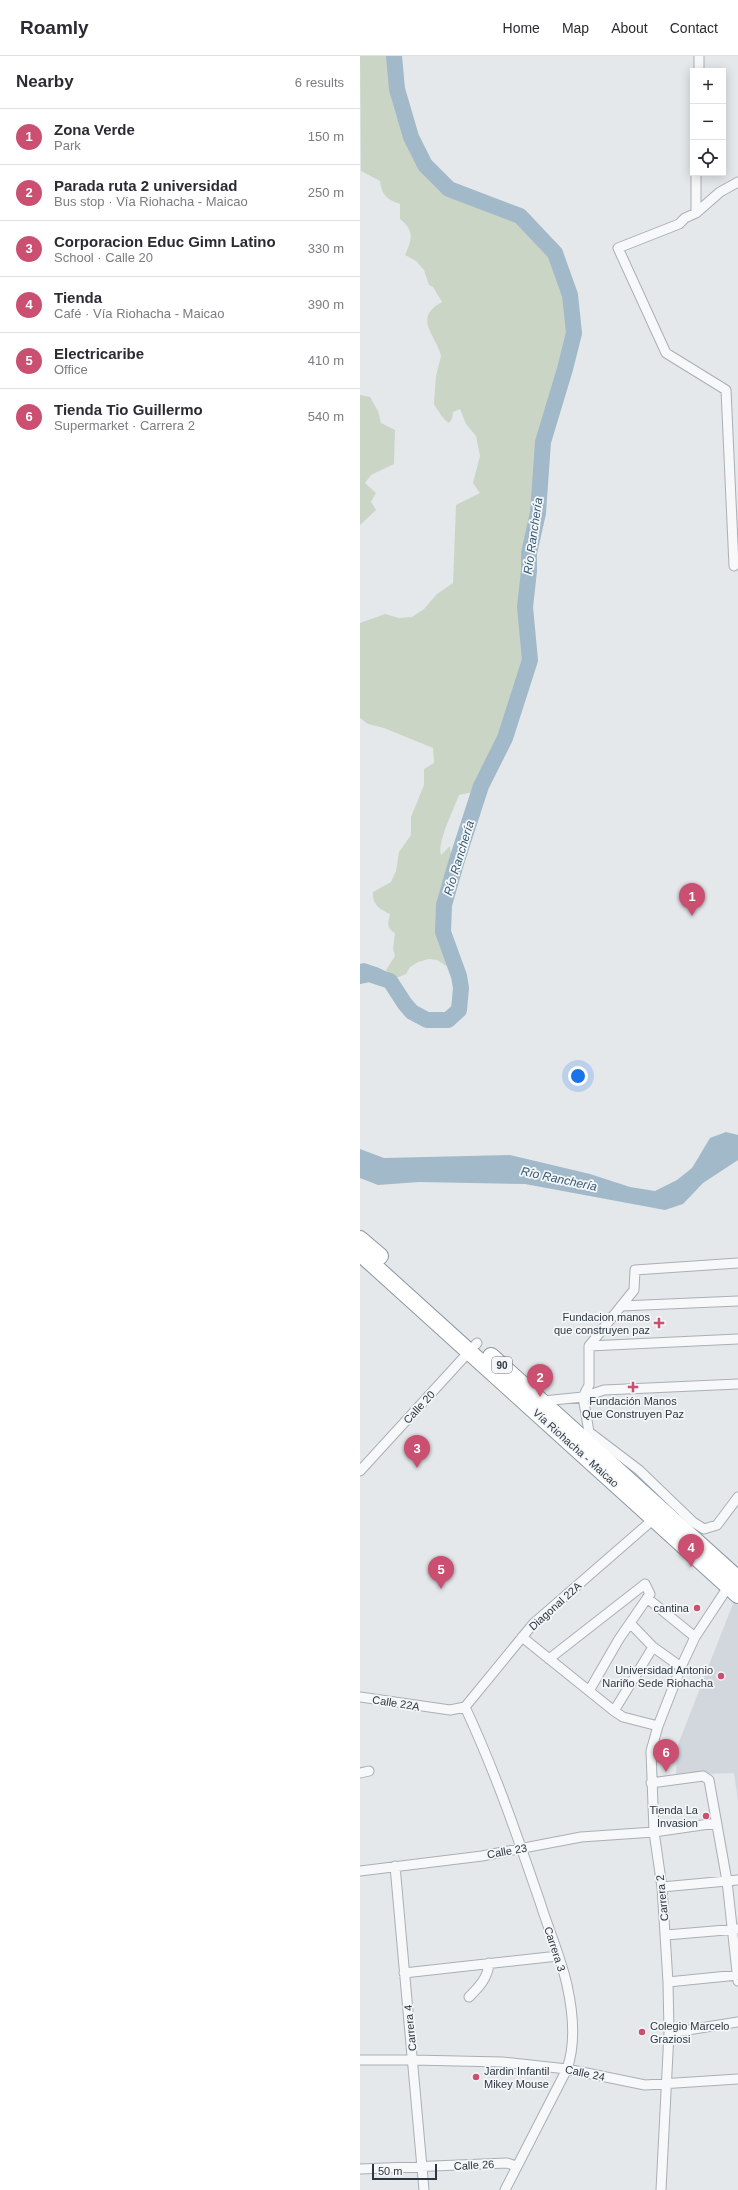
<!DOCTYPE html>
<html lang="en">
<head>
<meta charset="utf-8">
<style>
  :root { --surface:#fff; --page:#f2f2f3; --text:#2b2b33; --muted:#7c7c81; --line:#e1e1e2; --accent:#ca4f70 }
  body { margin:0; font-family:Helvetica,sans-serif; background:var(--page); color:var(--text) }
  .controls { position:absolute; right:12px; top:12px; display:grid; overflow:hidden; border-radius:0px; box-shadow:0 2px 10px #0003 }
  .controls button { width:36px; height:36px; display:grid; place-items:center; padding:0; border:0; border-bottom:1px solid var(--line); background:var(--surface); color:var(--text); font:20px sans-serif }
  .scale { position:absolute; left:12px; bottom:10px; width:65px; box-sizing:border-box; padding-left:4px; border:2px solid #2c3743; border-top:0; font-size:11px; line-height:14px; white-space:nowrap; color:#2c3743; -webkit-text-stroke:3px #f4f6f8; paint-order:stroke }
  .you { position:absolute; left:218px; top:1020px; width:14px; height:14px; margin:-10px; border:3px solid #fff; border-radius:50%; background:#1a73e8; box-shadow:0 0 0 6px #1a73e833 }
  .badge { display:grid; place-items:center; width:26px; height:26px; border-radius:50%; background:var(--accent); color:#fff; font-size:13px; font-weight:700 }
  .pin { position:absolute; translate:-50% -33px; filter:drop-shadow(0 1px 2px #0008) }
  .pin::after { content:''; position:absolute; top:21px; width:14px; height:12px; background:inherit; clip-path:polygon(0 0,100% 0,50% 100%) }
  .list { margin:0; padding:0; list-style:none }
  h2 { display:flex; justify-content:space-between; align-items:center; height:52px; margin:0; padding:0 16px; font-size:17px }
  h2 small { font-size:13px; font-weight:400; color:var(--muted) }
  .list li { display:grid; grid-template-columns:26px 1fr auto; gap:12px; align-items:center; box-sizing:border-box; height:56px; padding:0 16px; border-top:1px solid var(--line) }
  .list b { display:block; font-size:15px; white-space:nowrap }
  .list p { margin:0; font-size:13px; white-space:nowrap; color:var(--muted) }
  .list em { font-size:13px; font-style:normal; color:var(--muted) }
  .icon { flex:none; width:22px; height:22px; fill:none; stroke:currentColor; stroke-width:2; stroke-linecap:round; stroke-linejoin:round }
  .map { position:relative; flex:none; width:378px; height:2134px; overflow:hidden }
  header { display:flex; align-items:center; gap:24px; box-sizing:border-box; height:56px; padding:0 20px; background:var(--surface); border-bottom:1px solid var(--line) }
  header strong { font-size:19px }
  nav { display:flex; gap:22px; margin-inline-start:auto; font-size:14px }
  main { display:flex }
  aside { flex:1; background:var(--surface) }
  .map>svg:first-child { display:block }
  .built { fill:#d2d7dd }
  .green { fill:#cbd5c5 }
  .water { fill:#a1b9c9 }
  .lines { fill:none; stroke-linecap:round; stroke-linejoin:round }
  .river { stroke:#a1b9c9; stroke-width:16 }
  .minor-casing { stroke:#a9afb5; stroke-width:11 }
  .trunk-casing { stroke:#8c97a1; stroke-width:18 }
  .minor { stroke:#f7f8f9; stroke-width:9 }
  .trunk { stroke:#fff; stroke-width:16 }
  .poi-dot { fill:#ca4f70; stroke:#f4f6f8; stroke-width:1.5 }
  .labels { text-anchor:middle; stroke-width:3.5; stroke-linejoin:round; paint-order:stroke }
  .shield { fill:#f4f6f8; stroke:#687079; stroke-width:1 }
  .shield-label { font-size:10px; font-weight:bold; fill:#2c3743 }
  .poi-label { font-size:11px; fill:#2c3743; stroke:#f4f6f8; text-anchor:end }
  .street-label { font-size:11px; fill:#2c3743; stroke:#f4f6f8 }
  .water-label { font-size:12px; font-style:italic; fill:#375b76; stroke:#f4f6f8 }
</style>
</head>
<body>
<header>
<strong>Roamly</strong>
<nav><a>Home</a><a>Map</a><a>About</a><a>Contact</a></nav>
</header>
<main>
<aside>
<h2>Nearby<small>6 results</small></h2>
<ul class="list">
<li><span class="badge">1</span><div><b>Zona Verde</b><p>Park</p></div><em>150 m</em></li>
<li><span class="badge">2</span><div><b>Parada ruta 2 universidad</b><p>Bus stop · Vía Riohacha - Maicao</p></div><em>250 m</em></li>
<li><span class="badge">3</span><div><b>Corporacion Educ Gimn Latino</b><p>School · Calle 20</p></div><em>330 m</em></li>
<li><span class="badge">4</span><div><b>Tienda</b><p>Café · Vía Riohacha - Maicao</p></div><em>390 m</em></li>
<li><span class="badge">5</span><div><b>Electricaribe</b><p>Office</p></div><em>410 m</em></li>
<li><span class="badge">6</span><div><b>Tienda Tio Guillermo</b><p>Supermarket · Carrera 2</p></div><em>540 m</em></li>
</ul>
</aside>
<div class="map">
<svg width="378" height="2134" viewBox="0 0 378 2134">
  <rect width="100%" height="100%" fill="#e4e8eb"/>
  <path class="built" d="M374,1545l4,4v196l-4,-28 -58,2 1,-28z"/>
  <path class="green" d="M0,0h34l3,33 14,48 14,28 24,24 71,27 35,37 15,42 4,38 -9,36 -22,73 -5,71 -9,40v16l-3,35 4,56 -25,78 -24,48 -8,6 -14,3c-5,14 -22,47 -18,60l9,-9c1,9 3,18 -1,27 -1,5 -1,2 -3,5 -7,10 -10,36 -7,46h4l1,10 12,35 -3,1 -16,-10 -8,-1 -11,3 -8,5 -4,7 -12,5 -8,-9 9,-14 -2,-7 2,-16c-9,-5 -7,-9 -5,-19 -10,-5 -18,-9 -17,-22l18,-10 5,-11 3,-19 12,-17v-18l13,-32v-16l10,-6 -1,-15 -49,-20 -16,-4 -8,-6v-95l25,-9 14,4 13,-1 12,-8 13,-15 16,-11 3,-78 24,-12 -7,-10 7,-27 -4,-20 -10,-12 -6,-15 -7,3 -1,7 -3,4c-6,-3 -11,-13 -15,-19l2,-28 5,-20c-5,-21 -29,-38 1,-54l-9,-15 -4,-2 -5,-15 -8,-9 -11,-6c7,-16 10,-24 -5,-36v-15c-13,-5 -18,-8 -20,-23l-19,-10z
    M0,339l10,2 8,14 3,12 14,7 -1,34 -23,11 -6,8 11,10 -5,9 5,8 -16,15z"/>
  <path class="water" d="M4,907c27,8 33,13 41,41l-12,-9 -8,-10 -16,-3 -9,1v-19z
    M366,1076l12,3v25l-35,23 -20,21 -18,6 -140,-26 -106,-2 -41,3 -18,-7v-29l24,9 126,-3 80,19 40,13 25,4 22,-11 15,-12 18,-30z"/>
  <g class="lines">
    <path class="river" d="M0,920l9,-2 21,7 15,23 7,8 15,8h21l11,-10 2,-22 -2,-12 -16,-44 1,-27 13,-45 24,-74 24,-48 25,-78 -5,-53 4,-36v-18l9,-40 5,-71 22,-73 9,-36 -4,-38 -15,-42 -35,-37 -71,-27 -24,-24 -14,-28 -14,-48 -3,-33"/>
    <g class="minor-casing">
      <path id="minor" d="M339,0v15
        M336,117v40l-11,5 -6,6 -61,24 48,105 60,37 8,176
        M336,157l24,-21 18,-10
        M261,1250l117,-5
        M229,1290l149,-7
        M378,1328l-134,6 -21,7 6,35 50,38 54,52 11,7 13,-4 21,-28
        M181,1347l2,-2 40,-4 6,-12v-39l45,-56 1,-20 103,-7
        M0,1415l117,-128
        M287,1542l48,39
        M270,1567l23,24 28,20
        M162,1581l92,74 9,6 35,9
        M189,1603l96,-75 5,10 -31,45 -30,52
        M0,1641l90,13 15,-3 68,-83 123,-107
        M105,1651c30,64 53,131 76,198 8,26 20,53 26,80 6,27 9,58 0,84l-62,121
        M254,1655l39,-64
        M0,1717l9,-2
        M291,1727l52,-7 6,4 18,101 11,100
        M35,1810l29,324
        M0,1815l122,-15 99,-19 73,-5 62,-9
        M302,1831l76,-7
        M306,1879l72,-6
        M44,1917l154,-17
        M308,1926l70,-7
        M109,1941c10,-10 19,-19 20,-34
        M309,1977l69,-11
        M0,2004h53l89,2 65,7 78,16 93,-6
        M0,2113l147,-6 9,3
        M301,2134l8,-157 -1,-51 -6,-95 -8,-55 -3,-81 7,-25 23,-59 14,-30 35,-53"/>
    </g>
    <g class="trunk-casing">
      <path id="trunk" d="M0,1183l20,17
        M0,1197l378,342
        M131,1300l247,223"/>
    </g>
    <use href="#minor" class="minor"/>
    <use href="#trunk" class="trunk"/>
  </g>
  <g class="poi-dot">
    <path d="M297 1261h4v4h4v4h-4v4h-4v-4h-4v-4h4z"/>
    <path d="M271 1325h4v4h4v4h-4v4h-4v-4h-4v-4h4z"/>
    <circle cx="337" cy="1552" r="4"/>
    <circle cx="361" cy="1620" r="4"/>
    <circle cx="346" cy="1760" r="4"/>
    <circle cx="282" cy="1976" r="4"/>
    <circle cx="116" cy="2021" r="4"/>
  </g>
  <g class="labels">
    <rect class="shield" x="132" y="1301" width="20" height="16" rx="3"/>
    <g class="shield-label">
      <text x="142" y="1313">90</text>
    </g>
    <g class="poi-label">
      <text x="290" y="1265">Fundacion manos<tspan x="290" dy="13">que construyen paz</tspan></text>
      <text x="273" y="1349" text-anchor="middle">Fundación Manos<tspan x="273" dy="13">Que Construyen Paz</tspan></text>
      <text x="329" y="1556">cantina</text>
      <text x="353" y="1618">Universidad Antonio<tspan x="353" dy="13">Nariño Sede Riohacha</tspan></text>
      <text x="338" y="1758">Tienda La<tspan x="338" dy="13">Invasion</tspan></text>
      <text x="290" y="1974" text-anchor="start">Colegio Marcelo<tspan x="290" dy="13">Graziosi</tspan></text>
      <text x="124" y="2019" text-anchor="start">Jardin Infantil<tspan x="124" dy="13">Mikey Mouse</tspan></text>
    </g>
    <g class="street-label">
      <text transform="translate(59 1351) rotate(-47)" y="4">Calle 20</text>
      <text transform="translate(216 1392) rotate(42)" y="4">Vía Riohacha - Maicao</text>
      <text transform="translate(195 1550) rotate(-42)" y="4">Diagonal 22A</text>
      <text transform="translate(36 1647) rotate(9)" y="4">Calle 22A</text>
      <text transform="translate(147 1795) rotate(-10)" y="4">Calle 23</text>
      <text transform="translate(302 1842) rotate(-96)" y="4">Carrera 2</text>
      <text transform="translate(195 1893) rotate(72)" y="4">Carrera 3</text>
      <text transform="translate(50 1972) rotate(-96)" y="4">Carrera 4</text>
      <text transform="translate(225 2017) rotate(12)" y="4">Calle 24</text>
      <text transform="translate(114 2109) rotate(-3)" y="4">Calle 26</text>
    </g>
    <g class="water-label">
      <text transform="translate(173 480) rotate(-82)" y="4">Río Ranchería</text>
      <text transform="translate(99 802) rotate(-73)" y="4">Río Ranchería</text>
      <text transform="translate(199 1123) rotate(12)" y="4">Río Ranchería</text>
    </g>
  </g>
</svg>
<div class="controls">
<button>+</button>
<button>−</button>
<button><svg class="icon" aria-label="locate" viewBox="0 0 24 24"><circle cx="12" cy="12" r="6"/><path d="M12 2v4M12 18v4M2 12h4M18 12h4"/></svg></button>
</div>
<div class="scale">50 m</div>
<div class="you"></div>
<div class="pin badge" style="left:332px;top:860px">1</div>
<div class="pin badge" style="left:180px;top:1341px">2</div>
<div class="pin badge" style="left:57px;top:1412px">3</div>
<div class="pin badge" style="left:331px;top:1511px">4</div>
<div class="pin badge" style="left:81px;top:1533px">5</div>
<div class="pin badge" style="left:306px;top:1716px">6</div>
</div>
</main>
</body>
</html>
